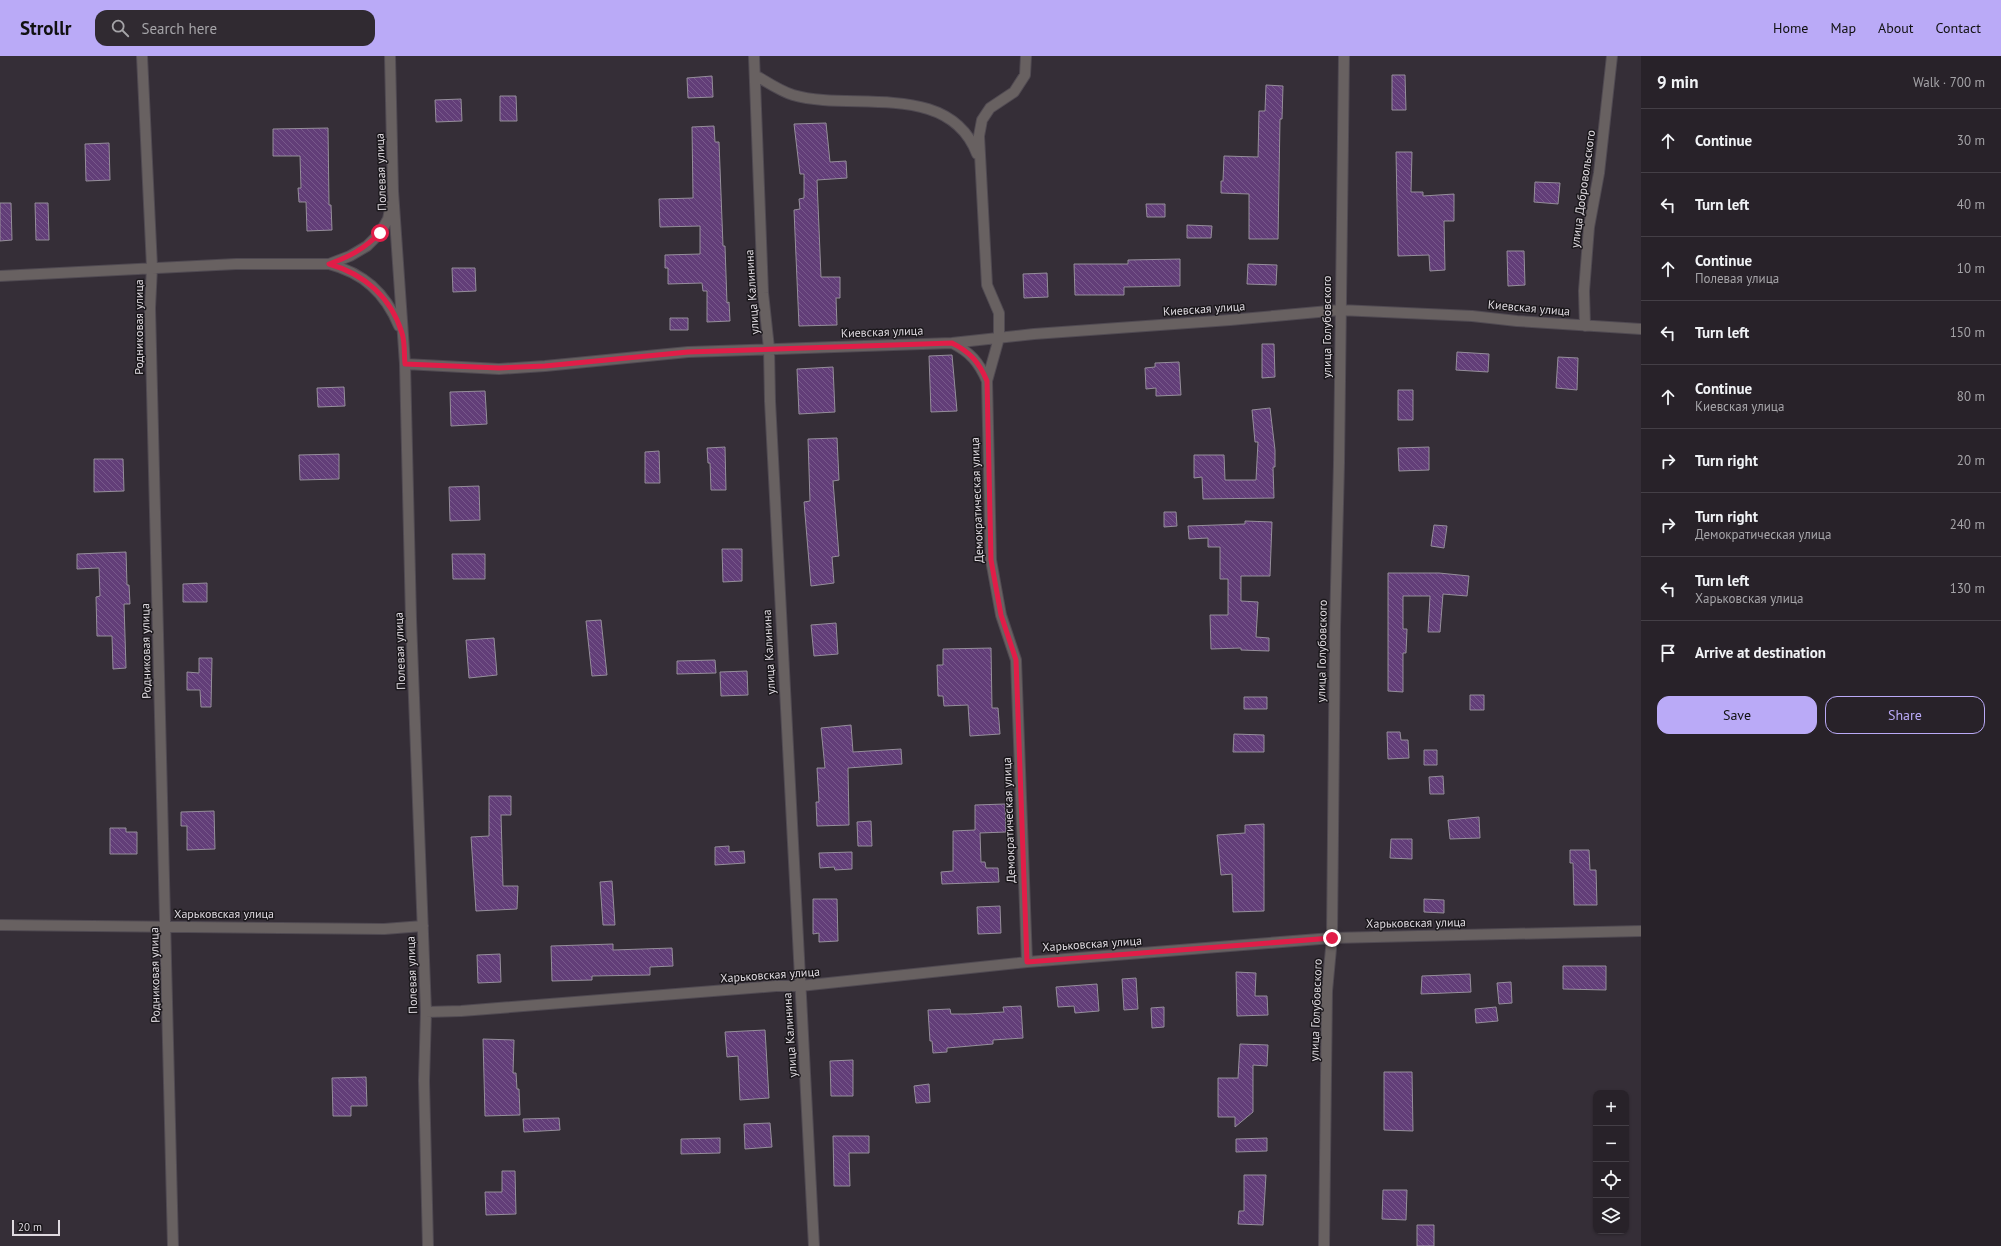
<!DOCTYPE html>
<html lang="en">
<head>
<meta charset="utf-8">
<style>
  :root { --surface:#282229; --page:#302a31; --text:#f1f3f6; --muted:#a5a4a8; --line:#443f46; --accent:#baaaf7 }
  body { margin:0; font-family:"PT Sans",sans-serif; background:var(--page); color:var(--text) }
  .controls { position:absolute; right:12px; bottom:12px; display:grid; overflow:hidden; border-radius:8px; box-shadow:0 1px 3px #0004 }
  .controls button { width:36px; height:36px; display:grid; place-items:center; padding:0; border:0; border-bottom:1px solid var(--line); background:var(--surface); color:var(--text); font:20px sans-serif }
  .scale { position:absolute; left:12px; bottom:10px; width:48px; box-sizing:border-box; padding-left:4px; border:2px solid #dfdae0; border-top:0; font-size:11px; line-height:14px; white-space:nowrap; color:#dfdae0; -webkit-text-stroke:3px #1b181c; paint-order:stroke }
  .stop { position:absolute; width:12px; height:12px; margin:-9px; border:3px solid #e11d48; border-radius:50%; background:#fff }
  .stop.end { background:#e11d48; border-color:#fff; box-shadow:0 1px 4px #0008 }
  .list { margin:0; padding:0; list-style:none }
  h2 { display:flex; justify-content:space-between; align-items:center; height:52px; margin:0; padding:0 16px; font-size:17px }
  h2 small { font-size:13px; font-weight:400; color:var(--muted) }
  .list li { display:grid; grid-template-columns:26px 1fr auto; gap:12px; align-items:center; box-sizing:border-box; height:64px; padding:0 16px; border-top:1px solid var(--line) }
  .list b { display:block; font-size:15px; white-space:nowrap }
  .list p { margin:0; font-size:13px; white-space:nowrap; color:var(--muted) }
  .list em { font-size:13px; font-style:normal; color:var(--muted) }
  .actions { display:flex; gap:8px; padding:12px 16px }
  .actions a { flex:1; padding:9px 0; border:1px solid var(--accent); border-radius:12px; text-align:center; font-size:14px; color:var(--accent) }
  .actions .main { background:var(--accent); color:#111 }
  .icon { flex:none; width:22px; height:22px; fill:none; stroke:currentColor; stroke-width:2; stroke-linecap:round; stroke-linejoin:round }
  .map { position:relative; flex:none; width:1641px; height:1190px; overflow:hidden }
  header { display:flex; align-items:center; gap:24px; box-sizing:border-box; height:56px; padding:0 20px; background:var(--accent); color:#111 }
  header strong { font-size:19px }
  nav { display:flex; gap:22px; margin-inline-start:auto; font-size:14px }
  .search { width:280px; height:36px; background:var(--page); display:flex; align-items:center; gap:10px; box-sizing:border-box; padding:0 14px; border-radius:12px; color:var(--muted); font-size:15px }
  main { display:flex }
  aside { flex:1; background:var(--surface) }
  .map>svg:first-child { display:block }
  .building { fill:url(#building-back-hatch); stroke:#958e9a }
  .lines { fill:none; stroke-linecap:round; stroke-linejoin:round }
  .minor-casing { stroke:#504a52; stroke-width:12 }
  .minor { stroke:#686161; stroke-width:10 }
  .route { stroke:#e11d48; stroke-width:5 }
  .labels { text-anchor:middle; stroke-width:3; stroke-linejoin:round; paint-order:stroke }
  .street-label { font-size:12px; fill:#dfdae0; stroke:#1b181c }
</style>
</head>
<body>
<header>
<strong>Strollr</strong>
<div class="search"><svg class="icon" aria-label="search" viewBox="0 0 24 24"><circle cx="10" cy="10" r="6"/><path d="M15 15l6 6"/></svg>Search here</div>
<nav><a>Home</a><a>Map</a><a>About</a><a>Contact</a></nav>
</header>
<main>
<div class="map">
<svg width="1641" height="1190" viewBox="0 0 1641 1190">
  <defs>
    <pattern id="building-back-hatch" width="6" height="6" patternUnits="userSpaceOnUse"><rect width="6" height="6" fill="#623e78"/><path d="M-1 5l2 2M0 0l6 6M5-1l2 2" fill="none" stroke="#78598b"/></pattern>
  </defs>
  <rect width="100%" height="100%" fill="#352e37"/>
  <path class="building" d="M1392,19h13l1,35h-14z
    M712,20l1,21 -25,1 -1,-20z
    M1266,29l17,1 -1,33h-2l-2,120h-29v-45l-28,-1v-12h2l1,-25 34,1 1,-46h6z
    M500,40h16l1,25h-17z
    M461,43l1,22 -26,1 -1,-22z
    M826,67l4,39 16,-1 1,17 -30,2 4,97h19v21h-4l1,27 -38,1 -5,-116 6,-1 -1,-10 5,-1v-24h-4l-6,-50z
    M714,70l1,16h4l4,104h2l2,57 2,-1 1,19 -23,1v-31h-4l-1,-8 -34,1v-16h-3v-13l35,-1v-28l-40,1 -1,-28 34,-1 -1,-71z
    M328,72l1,77h2l1,25 -25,1 -1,-29h-7l-1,-14h3l-1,-32h-27v-27z
    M109,87l1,37 -24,1 -1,-37z
    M1396,96h16l-1,40h12v4l31,-2v27h-10l1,49 -15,1 -1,-16 -31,1z
    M1535,126l25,1 -2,21 -24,-2z
    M0,147h11l1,37 -12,1z
    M35,147h13l1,37h-13z
    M1146,148h19v13h-18z
    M1187,169l25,1 -1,12h-24z
    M1507,195h17l1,34 -17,1z
    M1180,203v27l-56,1v8h-49l-1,-31h54v-4z
    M1248,208l29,1 -1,20 -29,-1z
    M452,212h23l1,23 -23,1z
    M1047,217l1,24 -24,1 -1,-24z
    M670,262h18v12h-18z
    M1262,288h12l1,33 -13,1z
    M1457,296l32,2 -1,18 -32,-2z
    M952,299l5,56 -26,1 -2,-56z
    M1558,301l20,1 -1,32 -21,-2z
    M1179,306l2,33 -25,1v-8l-10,1 -1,-21 10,-1v-4z
    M833,311l2,45 -36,2 -2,-45z
    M344,331l1,19 -27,1 -1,-19z
    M1398,334h15v30h-15z
    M485,335l2,33 -36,2 -1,-34z
    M1270,352l5,42v17h-2l1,31 -71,1 -1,-22 -8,1v-23h30l1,25h31l2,-38h-3l-3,-32z
    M837,382l2,42 -6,1 6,75 -7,1 2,26 -23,3 -7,-84 6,-1 -2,-62z
    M725,391l1,43h-15l-1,-27h-2l-1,-15z
    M1429,391v23l-30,1 -1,-23z
    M659,395l1,32h-15v-31z
    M339,398v25l-39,1 -1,-25z
    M94,403h29l1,32 -30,1z
    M479,430l1,34 -30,1 -1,-34z
    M1164,456h12l1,14 -13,1z
    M1245,465l27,1 -2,54h-29v25l17,1 -2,35 13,1v13l-28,-1v-2l-30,1 -1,-34h18v-36h-8v-32h-12v-9l-19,1 -1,-13 57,-2z
    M1434,469l13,1 -3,22 -13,-2z
    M722,493h20v32l-19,1z
    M126,496l1,33h2l1,19h-6l2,64 -13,1 -1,-33h-15l-1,-39 4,-1 -1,-28 -22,1v-15z
    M452,498h33v25h-32z
    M1388,517h51l30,3 -2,20 -24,-2 -3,38h-12l2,-36h-27v33h4l-1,24h-3v39l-15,-1z
    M207,527v19h-24v-18z
    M601,564l6,55 -15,1 -6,-55z
    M836,567l2,31 -24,2 -3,-31z
    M494,582l3,37 -28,3 -3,-38z
    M991,592l1,60h6l2,26 -30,2 -2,-31 -24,1 -1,-10h-5l-1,-31h6v-16z
    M199,602h13l-1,49h-10l-1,-17h-13v-18l12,1z
    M715,604l1,13 -39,1v-13z
    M747,615l1,24 -27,1 -1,-24z
    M1470,639h14v15h-14z
    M1244,641h23v12h-23z
    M851,669l2,27 48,-3 1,15 -54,4 1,57 -32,1 -1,-24h3l-2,-34h8l-4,-40z
    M1387,676h13l1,8h7l1,18 -21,1z
    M1234,678l30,1v17h-31z
    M1424,694h13v15h-13z
    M1443,720l1,18h-14l-1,-17z
    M489,740h22v19h-10l2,71h15l-1,23 -41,2 -5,-74 18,-1z
    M1005,748l1,28 -26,1 1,29h4l1,6h12l1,14 -57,2 -1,-12 12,-1v-40l22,-1v-25z
    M214,755l1,38 -28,1v-24h-6v-14z
    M1479,761l1,21 -30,1 -2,-19z
    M871,765l1,25h-14l-1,-24z
    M1264,768v87l-31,1 -1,-38 -11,1 -4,-40 28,-2v-8z
    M110,772h16v4h11v22h-27z
    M1391,783h21v20l-22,-1z
    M729,790v6l15,-1 1,12 -30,2v-18z
    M1570,794h19l1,20h6l1,35h-23l-1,-42h-3z
    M852,796v17l-17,1 -1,-3 -14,1 -1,-15z
    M612,825l3,44h-12l-3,-43z
    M813,843h24l1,42 -19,1v-9l-6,1z
    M1424,843l20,1v13l-20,-1z
    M1000,850l1,27 -23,1 -1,-27z
    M613,888v6l59,-2 1,18 -23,1v8l-58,1v4l-40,1 -1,-35z
    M500,898l1,28 -23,1 -1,-28z
    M1563,910h43v24l-43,-1z
    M1236,916l20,1 -1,23h12l1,19 -31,1z
    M1470,918l1,18 -50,2 1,-18z
    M1136,922l2,31 -14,1 -2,-31z
    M1511,926l1,21 -13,1 -2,-21z
    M1097,928l2,27 -24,2 -1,-7 -16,1 -2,-20z
    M1021,950l2,32 -30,2v4l-46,4v4l-14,1 -1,-12h-2l-2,-31 22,-1 1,5h17l36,-2 -1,-5z
    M1164,951v20l-12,1 -1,-20z
    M1496,951l2,14 -22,2 -1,-14z
    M765,974l4,68 -29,2 -2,-44 -11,1 -2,-25z
    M483,983l31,1 -1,33h3l1,16h2l1,26 -35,1z
    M1240,988l28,1 -1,21 -14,-1v47l-18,15v-10h-17v-39h20z
    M853,1004v36h-22l-1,-35z
    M1384,1016h28l1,59 -29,-1z
    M366,1021l1,29h-16v10h-18l-1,-38z
    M929,1028l1,18 -14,1 -2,-17z
    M559,1062l1,12 -36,2 -1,-13z
    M770,1067l2,24 -27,2 -1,-25z
    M833,1080h36v17h-20l1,33h-16z
    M720,1082v15l-39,1v-15z
    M1267,1082v13l-31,1v-13z
    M502,1115h13l1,43 -30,1 -1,-23h17z
    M1244,1119h22l-3,50 -25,-1 1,-13h5z
    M1383,1134h24l-1,30 -24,-1z
    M1417,1169h17v21h-17z"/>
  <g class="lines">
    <g class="minor-casing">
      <path id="minor" d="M142,0l10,211 -2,41 23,938
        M390,0l3,135 12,173 6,255 15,393 -2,69 4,165
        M754,0l9,237 6,55 1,53 44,845
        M1026,0l-1,19 -11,17 -24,16 -8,12 -3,16 8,149 12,28v25l-12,43 4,179 10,55 15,45 11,302
        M755,19c12,7 25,16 38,20 58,17 156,-15 184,59
        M329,208c34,9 56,28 70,62
        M0,220l236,-12h93l21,-8 17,-10 13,-13 8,-14 3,-14
        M1585,270l-1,-35 5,-64 10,-54 13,-117
        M952,287c18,9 27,19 35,38
        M405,308l94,5 46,-3 143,-14 264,-9 82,-9 196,-14 110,-10 132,6 45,5 124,8
        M0,869l384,4 39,-3
        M426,956l35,-1 315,-25h24l227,-24 305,-24 309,-7
        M1324,1190l3,-255 5,-53 3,-310 4,-165 5,-407"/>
    </g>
    <use href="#minor" class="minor"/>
  </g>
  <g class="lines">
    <path class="route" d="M380,177c-16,16 -31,24 -51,31 35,10 62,33 73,69 3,9 2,21 3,31l94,4 46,-2 143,-14 264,-9c18,9 27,19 35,38l4,179 10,55 15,45 11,302 305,-24"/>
  </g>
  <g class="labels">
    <g class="street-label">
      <text transform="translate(381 116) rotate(-92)" y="4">Полевая улица</text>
      <text transform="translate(1583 133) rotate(-82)" y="4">улица Добровольского</text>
      <text transform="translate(752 236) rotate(-94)" y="4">улица Калинина</text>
      <text transform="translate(1529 252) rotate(5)" y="4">Киевская улица</text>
      <text transform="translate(1204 253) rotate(-4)" y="4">Киевская улица</text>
      <text transform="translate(139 271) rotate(-90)" y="4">Родниковая улица</text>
      <text transform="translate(1327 271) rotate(-90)" y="4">улица Голубовского</text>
      <text transform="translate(882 276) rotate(-2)" y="4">Киевская улица</text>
      <text transform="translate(977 444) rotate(-92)" y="4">Демократическая улица</text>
      <text transform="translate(146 595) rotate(-91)" y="4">Родниковая улица</text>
      <text transform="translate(400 595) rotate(-92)" y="4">Полевая улица</text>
      <text transform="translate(1322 595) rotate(-89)" y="4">улица Голубовского</text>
      <text transform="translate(769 596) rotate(-93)" y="4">улица Калинина</text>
      <text transform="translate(1009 764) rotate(-92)" y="4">Демократическая улица</text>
      <text x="224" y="862">Харьковская улица</text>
      <text transform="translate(1416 867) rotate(-1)" y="4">Харьковская улица</text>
      <text transform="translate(1092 888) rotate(-4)" y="4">Харьковская улица</text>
      <text transform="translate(155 919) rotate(-91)" y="4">Родниковая улица</text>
      <text transform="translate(412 919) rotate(-92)" y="4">Полевая улица</text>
      <text transform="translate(770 919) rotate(-4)" y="4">Харьковская улица</text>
      <text transform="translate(1316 954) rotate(-88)" y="4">улица Голубовского</text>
      <text transform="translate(790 979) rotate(-94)" y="4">улица Калинина</text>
    </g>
  </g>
</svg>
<div class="controls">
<button>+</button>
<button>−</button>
<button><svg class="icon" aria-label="locate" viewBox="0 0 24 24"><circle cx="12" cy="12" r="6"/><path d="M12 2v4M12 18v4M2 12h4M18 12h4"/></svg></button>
<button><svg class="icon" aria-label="layers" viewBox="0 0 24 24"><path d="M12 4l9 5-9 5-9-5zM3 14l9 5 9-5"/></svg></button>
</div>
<div class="scale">20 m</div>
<div class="stop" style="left:380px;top:177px"></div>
<div class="stop end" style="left:1332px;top:882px"></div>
</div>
<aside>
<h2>9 min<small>Walk · 700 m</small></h2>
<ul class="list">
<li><svg class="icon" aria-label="ahead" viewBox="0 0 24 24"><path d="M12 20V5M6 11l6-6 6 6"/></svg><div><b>Continue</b></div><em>30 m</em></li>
<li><svg class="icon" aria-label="left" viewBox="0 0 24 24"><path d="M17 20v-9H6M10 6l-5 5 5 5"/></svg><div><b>Turn left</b></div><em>40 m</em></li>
<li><svg class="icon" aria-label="ahead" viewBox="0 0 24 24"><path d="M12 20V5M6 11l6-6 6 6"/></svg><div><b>Continue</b><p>Полевая улица</p></div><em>10 m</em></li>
<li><svg class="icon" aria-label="left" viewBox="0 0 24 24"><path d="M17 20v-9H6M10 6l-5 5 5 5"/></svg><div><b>Turn left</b></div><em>150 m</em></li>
<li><svg class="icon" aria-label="ahead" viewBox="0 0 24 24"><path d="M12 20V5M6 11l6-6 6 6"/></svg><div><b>Continue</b><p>Киевская улица</p></div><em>80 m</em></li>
<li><svg class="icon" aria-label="right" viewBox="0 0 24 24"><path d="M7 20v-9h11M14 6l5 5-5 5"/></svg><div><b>Turn right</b></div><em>20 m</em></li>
<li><svg class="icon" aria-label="right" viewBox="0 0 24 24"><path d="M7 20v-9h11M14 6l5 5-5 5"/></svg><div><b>Turn right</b><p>Демократическая улица</p></div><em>240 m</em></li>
<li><svg class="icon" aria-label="left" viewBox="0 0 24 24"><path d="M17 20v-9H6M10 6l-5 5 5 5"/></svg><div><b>Turn left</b><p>Харьковская улица</p></div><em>130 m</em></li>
<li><svg class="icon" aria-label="arrive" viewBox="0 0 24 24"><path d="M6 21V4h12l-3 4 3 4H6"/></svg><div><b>Arrive at destination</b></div></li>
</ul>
<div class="actions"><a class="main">Save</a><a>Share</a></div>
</aside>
</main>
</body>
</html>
